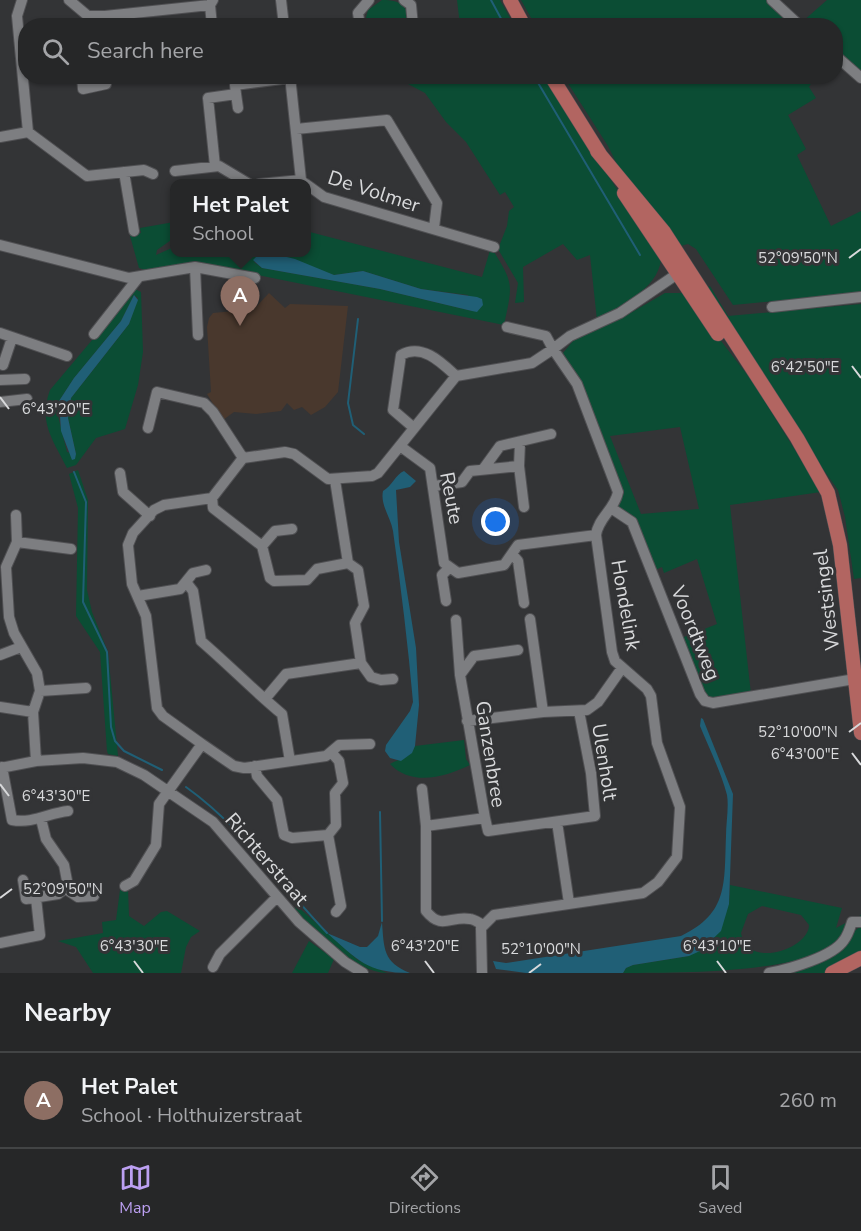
<!DOCTYPE html>
<html lang="en">
<head>
<meta charset="utf-8">
<style>
  :root { --surface:#262728; --page:#2e2f30; --text:#f1f3f6; --muted:#a4a5a8; --line:#424445; --accent:#bca0f2 }
  body { margin:0; font-family:"Nunito Sans",sans-serif; background:var(--page); color:var(--text) }
  .you { position:absolute; left:496px; top:522px; width:21px; height:21px; margin:-15px; border:4px solid #fff; border-radius:50%; background:#1a73e8; box-shadow:0 0 0 9px #1a73e833 }
  .badge { display:grid; place-items:center; width:39px; height:39px; border-radius:50%; background:var(--accent); color:#fff; font-size:20px; font-weight:700 }
  .pin { position:absolute; translate:-50% -50px; filter:drop-shadow(0 2px 3px #0008) }
  .pin::after { content:''; position:absolute; top:32px; width:21px; height:18px; background:inherit; clip-path:polygon(0 0,100% 0,50% 100%) }
  .popup { position:absolute; left:170px; top:179px; width:141px; height:78px; box-sizing:border-box; display:grid; place-content:center; border-radius:12px; background:var(--surface); filter:drop-shadow(0 2px 4px #0005); font-size:20px; white-space:nowrap; color:var(--muted) }
  .popup b { font-size:22px; color:var(--text) }
  .popup::after { content:''; position:absolute; left:50%; top:100%; margin-left:-12px; border:12px solid transparent; border-top-color:var(--surface) }
  .list { margin:0; padding:0; list-style:none }
  h2 { display:flex; justify-content:space-between; align-items:center; height:78px; margin:0; padding:0 24px; font-size:26px }
  h2 small { font-size:20px; font-weight:400; color:var(--muted) }
  .list li { display:grid; grid-template-columns:39px 1fr auto; gap:18px; align-items:center; box-sizing:border-box; height:96px; padding:0 24px; border-top:2px solid var(--line) }
  .list b { display:block; font-size:22px; white-space:nowrap }
  .list p { margin:0; font-size:20px; white-space:nowrap; color:var(--muted) }
  .list em { font-size:20px; font-style:normal; color:var(--muted) }
  .icon { flex:none; width:33px; height:33px; fill:none; stroke:currentColor; stroke-width:2; stroke-linecap:round; stroke-linejoin:round }
  .map { position:relative; flex:none; width:861px; height:973px; overflow:hidden }
  .search { position:absolute; background:var(--surface); box-shadow:0 2px 4px #0004; left:18px; right:18px; top:18px; height:66px; display:flex; align-items:center; gap:15px; box-sizing:border-box; padding:0 21px; border-radius:24px; color:var(--muted); font-size:22px }
  .sheet { height:174px; background:var(--surface) }
  nav { display:flex; justify-content:space-around; align-items:center; box-sizing:border-box; height:84px; border-top:2px solid var(--line); background:var(--surface); font-size:16px; color:var(--muted) }
  nav a { display:grid; justify-items:center; gap:3px }
  nav .on { color:var(--accent) }
  .map>svg:first-child { display:block }
  .education { fill:#49382d }
  .green { fill:#0b4d34; fill-rule:evenodd }
  .water { fill:#205f76 }
  .lines { fill:none; stroke-linecap:round; stroke-linejoin:round }
  .stream { stroke:#205f76; stroke-width:2 }
  .minor-casing { stroke:#505053; stroke-width:12 }
  .major-casing { stroke:#505053; stroke-width:15 }
  .minor { stroke:#7d7e81; stroke-width:10 }
  .major { stroke:#b26561; stroke-width:14 }
  .ticks { fill:none; stroke:#d8d9db; stroke-width:2 }
  .labels { text-anchor:middle; stroke-width:6; stroke-linejoin:round; paint-order:stroke }
  .street-label { font-size:20px; fill:#d8d9db; stroke:#333436 }
  .ticks-label { font-size:15px; text-anchor:middle; fill:#d8d9db; stroke:#333436; stroke-width:6; stroke-linejoin:round; paint-order:stroke }
</style>
</head>
<body>
<div class="map">
<svg width="861" height="973" viewBox="0 0 861 973">
  <rect width="100%" height="100%" fill="#333436"/>
  <path class="education" d="M269,293l16,15 5,-4 58,2 -10,86 -13,15 -14,8 -9,-8 -8,3 -7,-7 -6,8 -25,3 -22,-2 -11,8 -16,-26 4,-2 -4,-65 2,-9 4,-5 41,-4z"/>
  <path class="green" d="M382,0c20,0 26,6 27,25l-45,1 4,-16z
    M457,0h43l14,25h-54z
    M521,0h246l26,25h-258z
    M827,0h34v77l-25,-23v-28l-31,-1 -3,-3z
    M431,76l114,1 109,170 7,13c-4,30 -41,45 -64,60l-7,-65 -13,5 -14,-16 -40,23 1,35 -9,1 3,-20 -20,-34 9,-23 2,-15 5,-4 -9,-15 -5,3 -34,-53 -20,-20 -21,-29 -17,-9 -3,-7h15l7,4z
    M564,77h251l-6,10 7,11 -28,17 18,34 -9,6 34,71 30,-15v82l-128,12 -37,-56 -8,-5 -12,3 -53,-71 -15,-30z
    M174,222v16l-17,12 -1,5 18,-8v5h132v-21l176,46 9,-30c23,37 22,36 13,78l-300,-61 -55,7 -10,-3 -9,-32 11,-3 -1,-5zM270,253l64,22 29,-4 58,18 47,6 4,16 -92,-22 -118,-21 -8,-6z
    M710,286l18,30 133,-12v274l-7,1 -9,-62 -7,-27 -38,-53 -97,-147z
    M135,289l6,3 2,60 -5,33 -13,44 -29,9 -20,27 -9,3c-14,-28 -29,-46 -17,-78zM134,295l4,3 -9,26 -58,74 -3,20 8,36 -9,-2 -9,-36 1,-15 15,-23 47,-57z
    M665,293h19l68,88 69,111 -91,13 21,189 -42,6 -30,-61 38,-15 -20,-65 -33,14 -2,-6 -9,4 -35,-63 6,-16 -43,-110 -18,-29 10,-12 49,-23zM680,427l19,82 -58,5 -31,-78z
    M78,470l10,30 -1,90 5,22 16,40 10,104 -10,-2 -1,-3 -7,-99 -24,-36 2,-108 -9,-34z
    M464,740l2,19 4,6c-25,12 -58,22 -80,-1 10,-6 20,-5 25,-18z
    M730,885l112,23 -6,20 25,-13v4c-12,12 -24,24 -39,33 -51,21 -140,21 -199,21l3,-5 7,-3 56,-9 40,-52zM762,906l39,9 8,10c0,24 -62,45 -68,8l7,-19z
    M128,889l1,27 15,10 17,-14 6,-1 33,20 -9,6 -5,10 -5,26h-88l-17,-26 -18,-6 45,-8 -1,-11 14,-2 4,-30z
    M297,906l61,54 29,13c-31,0 -73,-43 -93,-64z
    M861,926v24l-4,7 -29,16h-38l18,-6z
    M309,941l25,18 -6,14h-36z"/>
  <path class="water" d="M260,253h10l25,6 39,16 29,-4 58,18 56,8 5,2 1,6 -6,7 -5,-1 -92,-22 -118,-21 -9,-8z
    M134,295l4,5 -9,24 -58,74 -3,20 8,36 -1,5 -3,1 -11,-29 -2,-30 15,-23 47,-57z
    M404,471l12,10 -6,6 -14,3 3,52 17,106 3,57 -4,41 -3,7 -11,8 -11,-3 -5,-7 1,-6 24,-34 3,-9c-5,-57 -12,-114 -20,-171 -2,-13 -13,-26 -10,-40 9,-5 13,-17 21,-20z
    M701,718l2,1 30,75 -4,110 -8,27 -21,20 -11,5 -56,9 -7,3 -3,5h-97l-30,-4 -3,-8 13,2 175,-27c48,-23 43,-53 45,-100 0,-13 3,-29 1,-41 -6,-23 -18,-47 -27,-69z
    M382,922c2,27 1,40 28,51 -43,0 -52,-13 -83,-40l33,14h7l11,-11z"/>
  <g class="lines">
    <path class="stream" d="M491,0l14,26
      M534,76l106,179
      M358,319l-10,84 5,22 11,9
      M74,472l12,30 -3,100 24,50 4,75 4,14 9,10 38,19
      M186,787c56,40 94,97 141,146
      M380,812l2,109"/>
    <g class="minor-casing">
      <path id="minor" d="M69,0l19,16h17l105,-11
        M281,0l3,26
        M404,0l7,5 2,21
        M772,0l28,26
        M212,26l-2,-21 3,-5
        M360,26l-2,-13 11,-13
        M836,56l25,22
        M82,76l1,13 23,-5 1,-8
        M290,76l11,104 4,4
        M236,94l2,14
        M296,129l91,-9 50,83 -3,25
        M28,132l59,44 57,-6 9,4
        M0,137l28,-5 -11,-116 5,-16
        M215,166l-7,-68 28,-4 -1,-9 55,-7
        M175,171l44,-5 30,18
        M124,172l10,59
        M259,184l42,-4
        M306,184l18,13 170,50
        M0,245l129,33 66,-11 60,11
        M195,267l3,68
        M772,307l89,-10
        M507,327l39,9 7,13 17,-13 50,-23 63,-43
        M0,333l67,23
        M94,334l44,-56
        M3,365l9,-27
        M0,380l25,-1
        M0,402l27,-3
        M148,428l9,-36 47,11 9,9 30,46
        M414,428l-21,-18 8,-55c21,-12 40,7 55,21
        M520,443l-1,23 5,41
        M400,446l30,22 14,95 14,10 46,-8 14,-20 78,-10
        M484,468l16,-22 51,-12
        M120,473l3,19 27,24
        M335,480l13,83 10,7 6,36 -9,17 6,40 10,14 10,3 12,-1
        M434,486l28,-4 8,-11 49,-5
        M212,498l1,10 49,38 8,32 4,3 33,-1 10,-11 31,-6
        M611,508l21,14 68,172 5,7 8,2 148,-25
        M16,515l1,27 54,7
        M17,542l-11,25 3,50 5,16 23,40 3,18 -7,21 3,49
        M262,546l13,-15 17,-2
        M512,554l6,7 6,42
        M186,582l7,9 8,50c28,24 52,49 81,73l8,47
        M138,596l42,-7 13,-16 13,-3
        M446,601l-4,-26 7,-7
        M530,619l13,93
        M456,620l4,55 25,143 -59,8v85c16,20 25,4 44,8 4,0 9,4 13,6
        M0,655l21,-8
        M460,675l14,-19 44,-6
        M40,691l46,-3
        M265,699l21,-25 75,-11
        M0,707l33,5
        M467,721l76,-9 44,-2 11,-8 24,-34
        M202,744l32,22 10,2 82,-12 13,-11 31,-1
        M331,752l8,9 4,22 -8,10 1,32 -8,10 13,71 -5,6
        M255,766l2,10 20,24 7,35 8,3 36,-3
        M2,767l10,53c20,4 37,-7 56,-9
        M0,768l36,-7 47,-3 34,4 27,13 69,47 86,100 46,40 18,11
        M422,789l4,37
        M485,818l3,13 107,-15 -4,-43 -12,-62
        M557,822l12,81
        M23,880l3,19 32,-5 10,-8 -4,-21 -18,-26 -5,-20
        M125,886l9,-5 22,-36 3,-41 43,-60 -39,-28 -6,-8 -11,-92 -14,-32 -4,-39 5,-12 21,-23 10,-5 48,-7 31,-40 42,-6 9,2 34,25 44,-3 6,-3 78,-97 76,-13 21,-14 24,35 41,108c-3,17 -20,26 -22,43l16,117 3,9 32,28 4,7 6,47 23,64 -3,50 -19,25 -15,11 -149,22 -13,13 1,45
        M66,889l12,8 16,-1
        M0,943l40,-8 -4,-37
        M213,967l7,-13 57,-57
        M769,973c20,-4 64,-16 75,-33 4,-5 6,-12 8,-18h9"/>
    </g>
    <g class="major-casing">
      <path id="major" d="M510,0l14,26
        M551,76l50,80
        M597,151l67,81 133,206 31,55 12,52 21,188
        M624,193l94,141
        M832,973l29,-15"/>
    </g>
    <use href="#minor" class="minor"/>
    <use href="#major" class="major"/>
  </g>
  <path class="ticks" d="M849,258l12,-9M852,366l9,12M0,397l9,12M849,732l12,-9M852,753l9,12M0,784l9,12M0,898l12,-9M134,961l9,12M425,961l9,12M717,961l9,12M529,973l12,-9"/>
  <g class="labels">
    <g class="street-label">
      <text transform="translate(374 191) rotate(18)" y="7">De Volmer</text>
      <text transform="translate(452 498) rotate(79)" y="7">Reute</text>
      <text transform="translate(826 600) rotate(-97)" y="7">Westsingel</text>
      <text transform="translate(626 605) rotate(80)" y="7">Hondelink</text>
      <text transform="translate(696 633) rotate(68)" y="7">Voordtweg</text>
      <text transform="translate(491 754) rotate(81)" y="7">Ganzenbree</text>
      <text transform="translate(605 762) rotate(81)" y="7">Ulenholt</text>
      <text transform="translate(267 859) rotate(49)" y="7">Richterstraat</text>
    </g>
  </g>
  <g class="ticks-label">
    <text x="798" y="263">52°09'50"N</text>
    <text x="805" y="372">6°42'50"E</text>
    <text x="56" y="414">6°43'20"E</text>
    <text x="798" y="737">52°10'00"N</text>
    <text x="805" y="759">6°43'00"E</text>
    <text x="56" y="801">6°43'30"E</text>
    <text x="63" y="894">52°09'50"N</text>
    <text x="134" y="951">6°43'30"E</text>
    <text x="425" y="951">6°43'20"E</text>
    <text x="717" y="951">6°43'10"E</text>
    <text x="541" y="954">52°10'00"N</text>
  </g>
</svg>
<div class="you"></div>
<div class="pin badge" style="left:240px;top:326px;background:#8d6e63">A</div>
<div class="popup"><b>Het Palet</b>School</div>
<div class="search"><svg class="icon" aria-label="search" viewBox="0 0 24 24"><circle cx="10" cy="10" r="6"/><path d="M15 15l6 6"/></svg>Search here</div>
</div>
<section class="sheet">
<h2>Nearby<small></small></h2>
<ul class="list">
<li><span class="badge" style="background:#8d6e63">A</span><div><b>Het Palet</b><p>School · Holthuizerstraat</p></div><em>260 m</em></li>
</ul>
</section>
<nav>
<a class="on"><svg class="icon" aria-label="map" viewBox="0 0 24 24"><path d="M3 6l6-2 6 2 6-2v14l-6 2-6-2-6 2zM9 4v14M15 6v14"/></svg>Map</a>
<a><svg class="icon" aria-label="directions" viewBox="0 0 24 24"><path d="M12 3l9 9-9 9-9-9zM9 14v-3h6M13 9l2 2-2 2"/></svg>Directions</a>
<a><svg class="icon" aria-label="saved" viewBox="0 0 24 24"><path d="M7 4h10v16l-5-4-5 4z"/></svg>Saved</a>
</nav>
</body>
</html>
